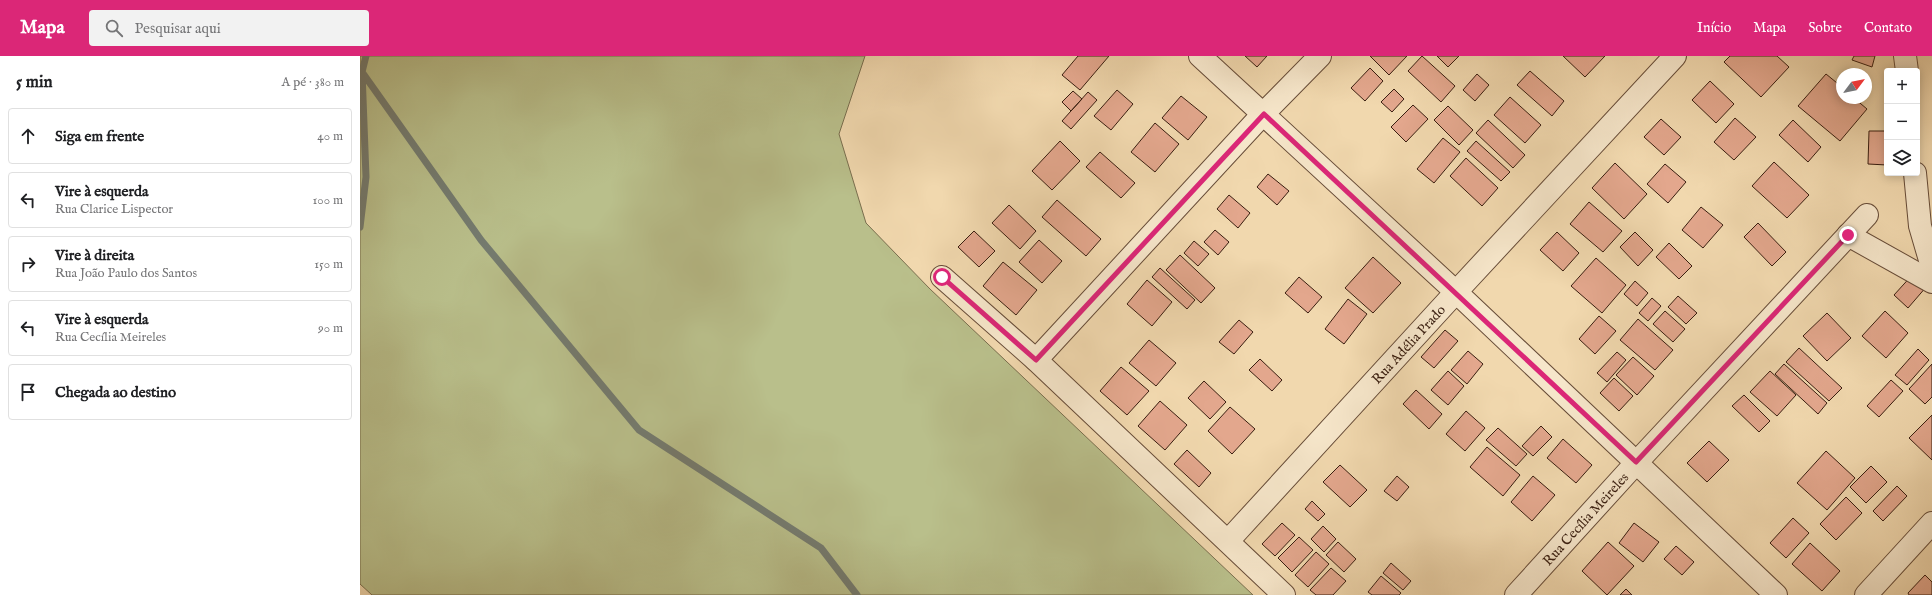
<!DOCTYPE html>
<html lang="pt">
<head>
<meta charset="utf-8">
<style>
  :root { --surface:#fff; --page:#f2f2f2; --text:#202124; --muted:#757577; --line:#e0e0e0; --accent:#db2777 }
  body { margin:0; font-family:"IM FELL English",serif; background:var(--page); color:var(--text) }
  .controls { position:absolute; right:12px; top:12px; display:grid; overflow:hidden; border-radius:4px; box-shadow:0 2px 10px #0003 }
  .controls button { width:36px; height:36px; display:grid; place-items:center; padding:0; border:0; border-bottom:1px solid var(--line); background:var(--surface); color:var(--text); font:20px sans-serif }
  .compass { position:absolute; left:1476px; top:12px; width:36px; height:36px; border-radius:50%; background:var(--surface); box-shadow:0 2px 10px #0003; rotate:58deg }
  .stop { position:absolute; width:12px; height:12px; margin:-9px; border:3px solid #db2777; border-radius:50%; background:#fff }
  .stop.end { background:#db2777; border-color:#fff; box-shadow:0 1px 4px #0008 }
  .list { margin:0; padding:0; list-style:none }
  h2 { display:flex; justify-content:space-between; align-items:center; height:52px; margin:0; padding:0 16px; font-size:17px }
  h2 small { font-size:13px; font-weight:400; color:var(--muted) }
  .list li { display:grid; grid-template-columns:26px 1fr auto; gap:12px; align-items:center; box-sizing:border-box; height:56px; margin:0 8px 8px; padding:0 8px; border:1px solid var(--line); border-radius:4px }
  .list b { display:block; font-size:15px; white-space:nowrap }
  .list p { margin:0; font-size:13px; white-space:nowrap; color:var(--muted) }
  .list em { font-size:13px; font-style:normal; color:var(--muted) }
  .icon { flex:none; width:22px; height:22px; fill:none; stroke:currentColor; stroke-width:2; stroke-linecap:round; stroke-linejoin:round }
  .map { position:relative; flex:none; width:1572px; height:539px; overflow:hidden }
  header { display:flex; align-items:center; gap:24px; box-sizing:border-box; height:56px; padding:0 20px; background:var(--accent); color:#fff }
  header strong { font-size:19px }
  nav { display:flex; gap:22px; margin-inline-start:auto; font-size:14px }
  .search { width:280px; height:36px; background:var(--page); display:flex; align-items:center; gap:10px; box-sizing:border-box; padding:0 14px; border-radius:4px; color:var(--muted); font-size:15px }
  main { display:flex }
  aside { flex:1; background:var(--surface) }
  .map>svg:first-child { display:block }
  .green { fill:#b9bf8b; stroke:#796e4e }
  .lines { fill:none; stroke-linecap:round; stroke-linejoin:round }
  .stream { stroke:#747b6f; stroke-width:7 }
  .building { fill:#e3a78d; stroke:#391e10 }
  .street-casing { stroke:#674c38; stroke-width:24 }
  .street { stroke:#f6e6ca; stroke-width:22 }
  .route { stroke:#db2777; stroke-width:5 }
  .labels { text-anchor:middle; stroke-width:3; stroke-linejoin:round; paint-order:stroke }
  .street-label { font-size:14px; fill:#391e10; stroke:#f6e6ca }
</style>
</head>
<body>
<header>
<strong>Mapa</strong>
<div class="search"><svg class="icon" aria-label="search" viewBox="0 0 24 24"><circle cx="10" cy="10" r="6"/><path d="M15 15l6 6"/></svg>Pesquisar aqui</div>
<nav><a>Início</a><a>Mapa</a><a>Sobre</a><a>Contato</a></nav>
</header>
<main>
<aside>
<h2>5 min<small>A pé · 380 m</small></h2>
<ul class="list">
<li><svg class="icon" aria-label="ahead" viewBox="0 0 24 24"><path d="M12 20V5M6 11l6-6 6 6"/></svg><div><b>Siga em frente</b></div><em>40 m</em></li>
<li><svg class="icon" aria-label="left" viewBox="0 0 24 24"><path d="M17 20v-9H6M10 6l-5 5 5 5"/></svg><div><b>Vire à esquerda</b><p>Rua Clarice Lispector</p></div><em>100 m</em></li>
<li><svg class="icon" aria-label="right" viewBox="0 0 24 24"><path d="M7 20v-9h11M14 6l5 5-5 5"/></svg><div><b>Vire à direita</b><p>Rua João Paulo dos Santos</p></div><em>150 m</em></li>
<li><svg class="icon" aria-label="left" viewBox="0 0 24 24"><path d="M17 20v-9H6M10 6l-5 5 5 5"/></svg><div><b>Vire à esquerda</b><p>Rua Cecília Meireles</p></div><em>90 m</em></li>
<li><svg class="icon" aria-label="arrive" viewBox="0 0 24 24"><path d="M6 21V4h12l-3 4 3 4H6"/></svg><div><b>Chegada ao destino</b></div></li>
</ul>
</aside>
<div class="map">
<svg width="1572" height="539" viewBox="0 0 1572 539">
  <rect width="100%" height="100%" fill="#f1d8ae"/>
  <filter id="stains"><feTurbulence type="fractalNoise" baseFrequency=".005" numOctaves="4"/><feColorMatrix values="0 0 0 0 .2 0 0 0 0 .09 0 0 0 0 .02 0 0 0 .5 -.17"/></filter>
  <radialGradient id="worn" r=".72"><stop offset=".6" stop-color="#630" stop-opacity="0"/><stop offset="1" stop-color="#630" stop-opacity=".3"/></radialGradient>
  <path class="green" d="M0,0h505l-26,78 27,89 64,66 323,306h-881l-12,-11z"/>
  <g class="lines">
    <path class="stream" d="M2,16l119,168 158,190 182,118 36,47
      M0,171l6,-50 -4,-105 4,-16"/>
  </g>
  <path class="building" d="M718,0h31l-29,34 -18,-15z
    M885,0h22l-10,11z
    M1010,0h37l-18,19z
    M1062,0l33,30 -14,16 -33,-31z
    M1077,0h22l-11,11z
    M1203,0h42l-20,21z
    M1370,0h47l12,11 -28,30 -37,-35z
    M1494,0h21l-3,11 -20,-7z
    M1010,12l13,13 -18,20 -14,-13z
    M1170,15l34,30 -12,15 -35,-31z
    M1117,18l12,11 -14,16 -12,-11z
    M1466,18l16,13v11h12l13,11 -27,32 -42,-35z
    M1350,25l24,23 -18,19 -24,-23z
    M1034,33l10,10 -12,13 -11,-10z
    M757,34l16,14 -22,26 -17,-14z
    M713,35l9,8 -11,12 -9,-9z
    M728,36l9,8 -26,29 -9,-8z
    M821,40l26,21 -19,23 -26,-22z
    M1150,41l31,28 -16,18 -31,-28z
    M1053,49l15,14 -22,23 -15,-15z
    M1088,50l25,24 -14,15 -25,-25z
    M1375,62l21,19 -22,23 -20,-18z
    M1301,63l20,18 -17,18 -20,-18z
    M1128,64l37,35 -12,13 -37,-35z
    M1433,64l28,27 -13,15 -29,-27z
    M795,67l24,21 -24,28 -24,-20z
    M1509,75h18v34l-19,-1z
    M1083,82l17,14 -26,31 -17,-14z
    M700,85l20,20 -28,29 -20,-19z
    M1116,85l34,31 -9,9 -34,-30z
    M740,96l35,31 -14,15 -35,-31z
    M1106,102l32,30 -16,18 -32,-30z
    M1414,106l35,33 -22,23 -35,-32z
    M1255,107l32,31 -23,25 -32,-31z
    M1305,108l21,18 -18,21 -21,-19z
    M908,118l21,17 -12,14 -20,-18z
    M869,139l21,18 -12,15 -21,-19z
    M697,144l44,39 -15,17 -44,-39z
    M1229,146l33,29 -19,21 -33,-28z
    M649,149l27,26 -16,18 -28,-26z
    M1341,151l22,18 -20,23 -21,-18z
    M1398,167l28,29 -14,14 -28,-29z
    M855,174l14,12 -11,13 -14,-13z
    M614,175l21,20 -16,16 -21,-20z
    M1197,176l22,21 -16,18 -23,-21z
    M1275,176l18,18 -15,16 -18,-19z
    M679,184l23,21 -20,22 -23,-21z
    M834,185l15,13 -11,12 -14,-13z
    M1309,187l23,23 -13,13 -23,-22z
    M820,199l35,33 -14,15 -35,-33z
    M1013,201l28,26 -28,30 -28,-25z
    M1236,202l30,27 -24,28 -31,-27z
    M643,206l34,28 -21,25 -33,-29z
    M800,212l35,32 -8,9 -35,-32z
    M1554,217l13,13 -19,22 -14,-13z
    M939,221l23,20 -14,16 -23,-20z
    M787,224l25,22 -20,24 -25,-22z
    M1275,225l13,12 -11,13 -13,-12z
    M1318,240l19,17 -11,11 -18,-17z
    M1292,242l9,8 -13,15 -9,-8z
    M988,243l19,15 -23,30 -19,-15z
    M1305,255l20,18 -12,13 -20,-18z
    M1525,255l23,22 -22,25 -24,-22z
    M1467,257l24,25 -24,23 -24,-25z
    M1239,260l17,15 -21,23 -16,-15z
    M1278,263l35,31 -18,20 -35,-30z
    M879,264l14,12 -19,22 -15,-12z
    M1085,274l13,11 -24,27 -13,-11z
    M789,284l27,23 -20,23 -27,-23z
    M1439,292l43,40 -13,13 -43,-39z
    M1558,293l11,11 -22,25 -12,-10z
    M1108,295l15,13 -16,20 -16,-14z
    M1257,296l9,8 -19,22 -10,-9z
    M1273,301l21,19 -17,19 -21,-20z
    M900,303l22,21 -10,11 -23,-21z
    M1424,308l43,39 -9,11 -43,-40z
    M1572,308v33l-7,7 -16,-15z
    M761,311l28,24 -22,24 -27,-24z
    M1088,315l16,15 -16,19 -17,-15z
    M1410,315l26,24 -19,21 -27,-24z
    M1254,322l19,18 -14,15 -19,-18z
    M1531,324l12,11 -24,26 -12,-11z
    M844,325l22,21 -16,17 -22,-21z
    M1056,334l26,24 -13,15 -26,-25z
    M1384,339l26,26 -11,11 -27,-26z
    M800,345l27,24 -22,25 -27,-24z
    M870,351l25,22 -23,25 -24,-23z
    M1106,355l19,17 -20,23 -19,-17z
    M1572,359v45l-23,-22z
    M1181,370l11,11 -19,19 -11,-10z
    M1138,372l29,26 -11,12 -30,-26z
    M1203,383l29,26 -16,18 -29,-25z
    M1349,385l20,19 -22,22 -20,-19z
    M1127,391l33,28 -17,21 -33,-29z
    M827,394l24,23 -12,14 -25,-23z
    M1466,395l29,27 -28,32 -30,-27z
    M980,409l27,25 -17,17 -27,-25z
    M1511,410l16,16 -21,21 -16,-16z
    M1037,420l12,11 -12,14 -13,-10z
    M1173,420l22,19 -23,26 -21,-19z
    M1537,430l10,10 -24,25 -10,-10z
    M1486,441l16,16 -26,27 -16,-16z
    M952,445l13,13 -7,7 -13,-12z
    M1433,462l16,15 -23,25 -16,-15z
    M922,467l13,12 -20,21 -13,-12z
    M1274,467l25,19 -16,20 -24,-19z
    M963,470l13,13 -12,13 -13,-13z
    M939,481l14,13 -21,22 -14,-14z
    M978,486l18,17 -12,13 -18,-17z
    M1248,486l26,24 -27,29 -25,-24z
    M1450,487l30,28 -18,20 -30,-27z
    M1316,490l18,16 -12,13 -18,-16z
    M956,496l13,12 -21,23 -13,-12z
    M1031,507l20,18 -8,9 -20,-17z
    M971,512l15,13 -13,14h-17l-6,-5z
    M1565,519l7,7v13h-23l-1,-2z
    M1021,520l20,17 -2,2h-27l-4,-3z
    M1266,533l6,6h-12z"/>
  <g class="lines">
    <g class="street-casing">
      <g id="street">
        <path d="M840,0l256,236 320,303"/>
        <path d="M1545,0l2,15"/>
        <path d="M1555,117l5,53 12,41"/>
        <path d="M1488,179l84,47"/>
        <path d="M582,221l94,83 248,235"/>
        <path d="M676,304l227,-246 57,-58"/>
        <path id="s1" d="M868,485l228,-249 219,-236"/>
        <path id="s2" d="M1156,539l120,-132 231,-248"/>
        <path d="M1506,539l66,-72"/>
      </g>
    </g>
    <use href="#street" class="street"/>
  </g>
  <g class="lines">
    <path class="route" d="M582,221l94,83 228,-246 372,348 212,-227"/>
  </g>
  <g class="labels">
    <g class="street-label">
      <text dy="5" stroke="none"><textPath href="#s1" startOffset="267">Rua Adélia Prado</textPath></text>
      <text dy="5" stroke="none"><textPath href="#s2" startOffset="103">Rua Cecília Meireles</textPath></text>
    </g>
  </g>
  <rect width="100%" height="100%" filter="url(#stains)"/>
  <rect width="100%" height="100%" fill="url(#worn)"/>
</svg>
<div class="controls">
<button>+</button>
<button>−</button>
<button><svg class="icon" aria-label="layers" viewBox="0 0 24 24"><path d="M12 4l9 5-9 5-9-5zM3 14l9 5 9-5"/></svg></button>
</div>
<svg class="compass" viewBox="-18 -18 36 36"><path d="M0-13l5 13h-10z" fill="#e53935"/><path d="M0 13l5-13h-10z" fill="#757577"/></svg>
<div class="stop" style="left:582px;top:221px"></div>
<div class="stop end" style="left:1488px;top:179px"></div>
</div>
</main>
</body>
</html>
